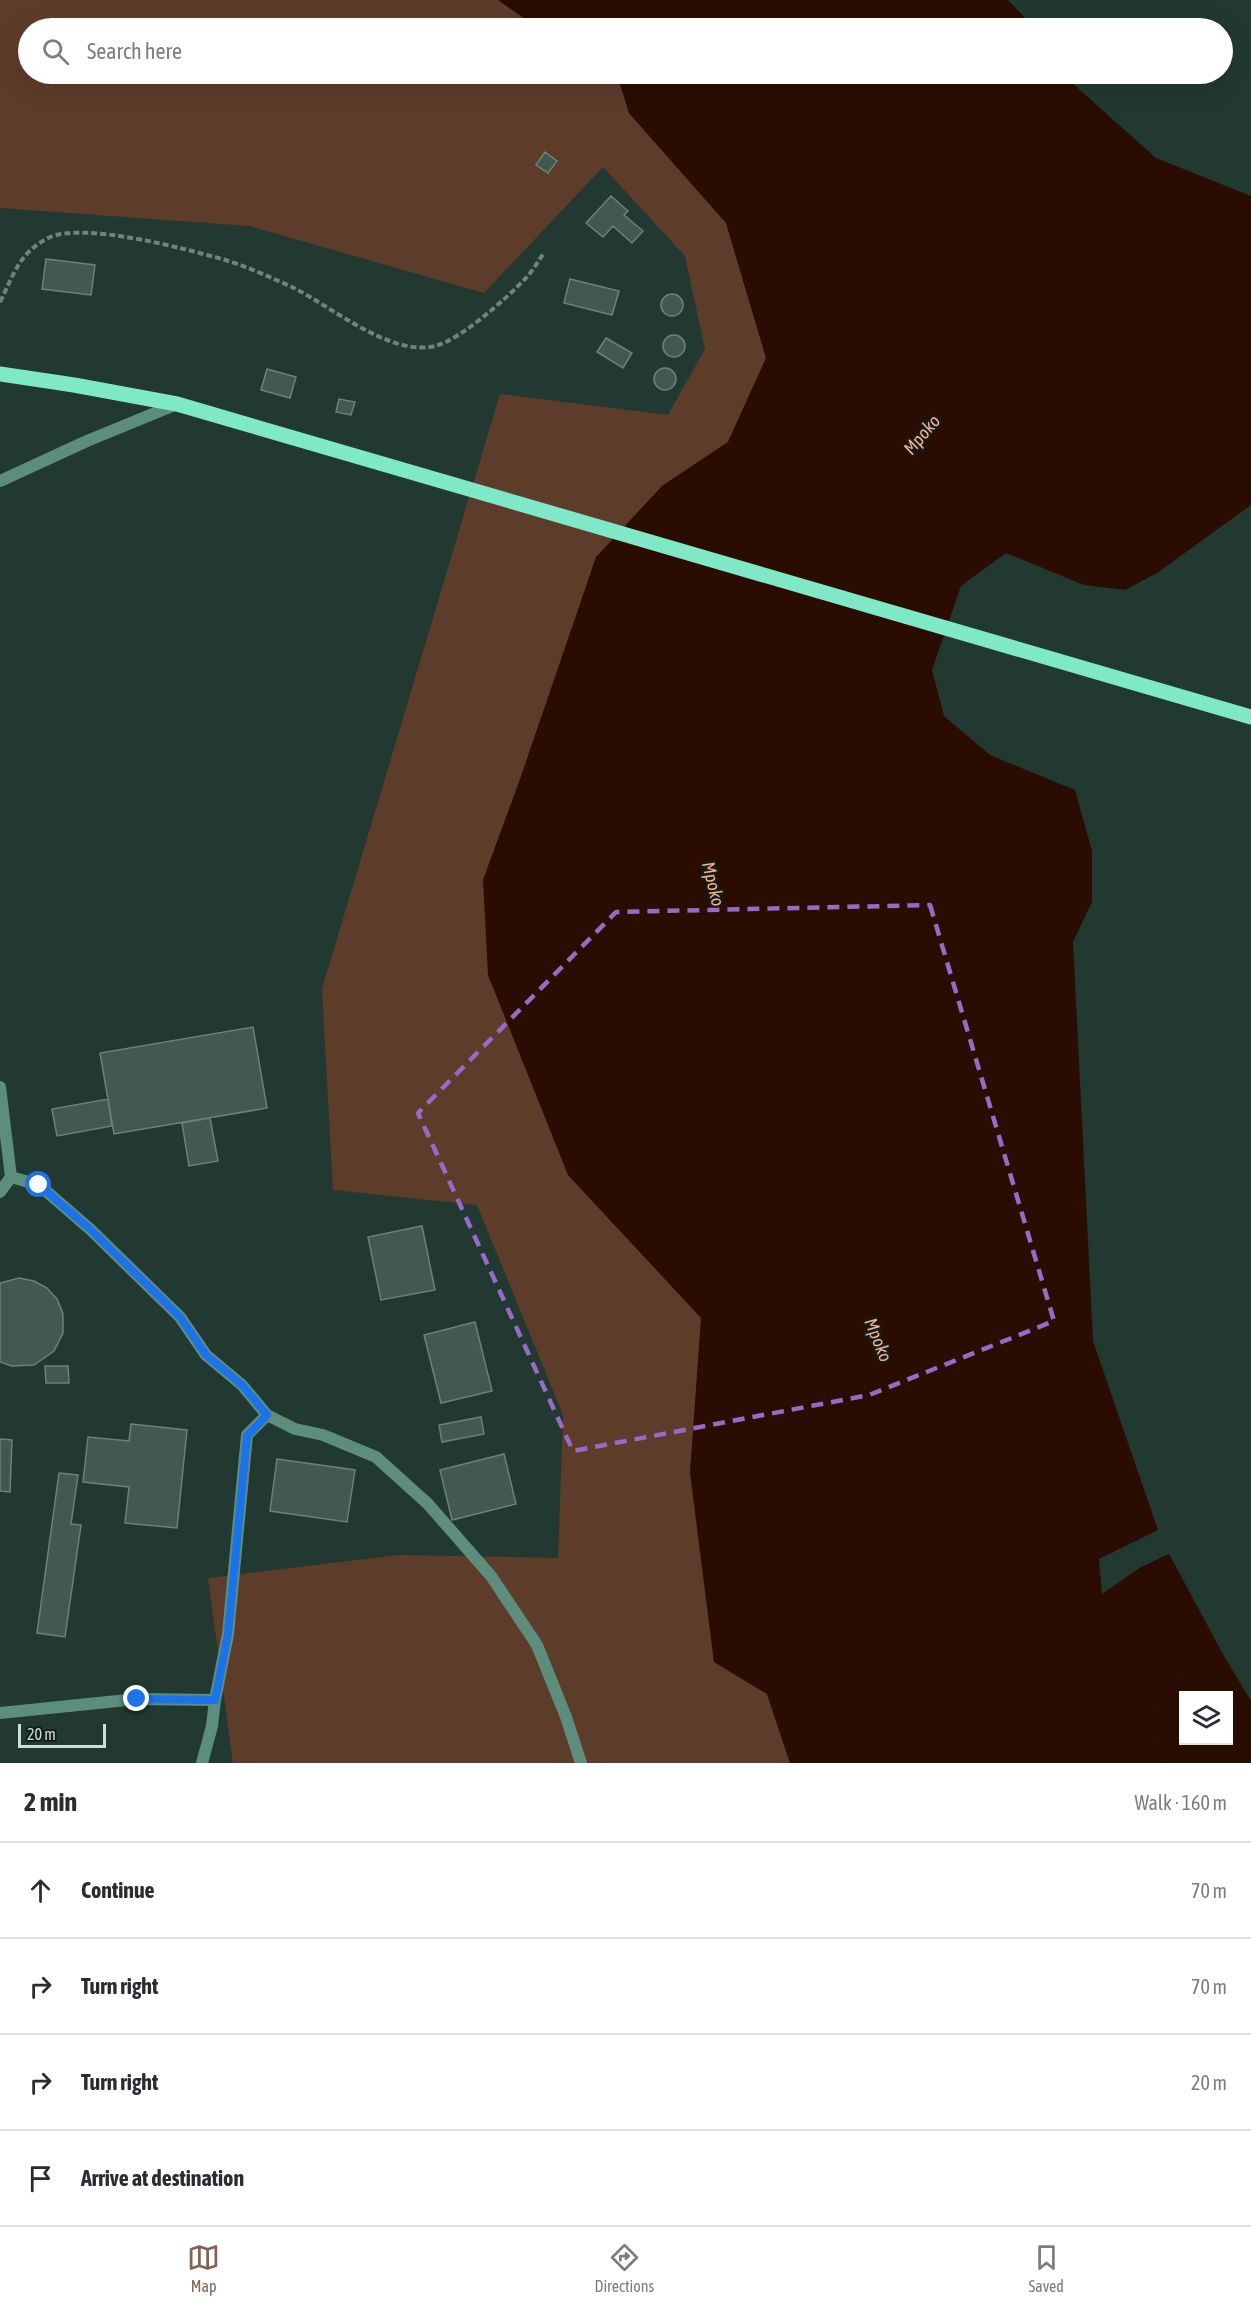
<!DOCTYPE html>
<html lang="en">
<head>
<meta charset="utf-8">
<style>
  :root { --surface:#fff; --page:#f7f7f7; --text:#2b2b33; --muted:#7c7c81; --line:#e1e1e2; --accent:#846152 }
  body { margin:0; font-family:"Asap Condensed",sans-serif; background:var(--page); color:var(--text) }
  .controls { position:absolute; right:18px; bottom:18px; display:grid; overflow:hidden; border-radius:0px; box-shadow:0 6px 24px #0002 }
  .controls button { width:54px; height:54px; display:grid; place-items:center; padding:0; border:0; border-bottom:2px solid var(--line); background:var(--surface); color:var(--text); font:30px sans-serif }
  .scale { position:absolute; left:18px; bottom:15px; width:88px; box-sizing:border-box; padding-left:6px; border:3px solid #cfddd8; border-top:0; font-size:16px; line-height:21px; white-space:nowrap; color:#cfddd8; -webkit-text-stroke:4px #131e1a; paint-order:stroke }
  .stop { position:absolute; width:18px; height:18px; margin:-14px; border:4px solid #1a73e8; border-radius:50%; background:#fff }
  .stop.end { background:#1a73e8; border-color:#fff; box-shadow:0 2px 6px #0008 }
  .list { margin:0; padding:0; list-style:none }
  h2 { display:flex; justify-content:space-between; align-items:center; height:78px; margin:0; padding:0 24px; font-size:26px }
  h2 small { font-size:20px; font-weight:400; color:var(--muted) }
  .list li { display:grid; grid-template-columns:39px 1fr auto; gap:18px; align-items:center; box-sizing:border-box; height:96px; padding:0 24px; border-top:2px solid var(--line) }
  .list b { display:block; font-size:22px; white-space:nowrap }
  .list em { font-size:20px; font-style:normal; color:var(--muted) }
  .icon { flex:none; width:33px; height:33px; fill:none; stroke:currentColor; stroke-width:2; stroke-linecap:round; stroke-linejoin:round }
  .map { position:relative; flex:none; width:1251px; height:1763px; overflow:hidden }
  .search { position:absolute; background:var(--surface); box-shadow:0 6px 24px #0002; left:18px; right:18px; top:18px; height:66px; display:flex; align-items:center; gap:15px; box-sizing:border-box; padding:0 21px; border-radius:33px; color:var(--muted); font-size:22px }
  .sheet { height:462px; background:var(--surface) }
  nav { display:flex; justify-content:space-around; align-items:center; box-sizing:border-box; height:84px; border-top:2px solid var(--line); background:var(--surface); font-size:16px; color:var(--muted) }
  nav a { display:grid; justify-items:center; gap:3px }
  nav .on { color:var(--accent) }
  .map>svg:first-child { display:block }
  .green { fill:#5e3c2a }
  .water { fill:#2a0d00; fill-rule:evenodd }
  .building { fill:#415950; stroke:#6a837a; stroke-width:1.5 }
  .lines { fill:none; stroke-linecap:round; stroke-linejoin:round }
  .path { stroke:#70837c; stroke-width:4; stroke-dasharray:6 3; stroke-linecap:butt }
  .street { stroke:#5d8e7d; stroke-width:12 }
  .primary { stroke:#7ee8c7; stroke-width:15 }
  .route { stroke:#1a73e8; stroke-width:8 }
  .marked { fill:none; stroke:#986ac8; stroke-width:4.5; stroke-dasharray:12 8; stroke-linejoin:round }
  .labels { text-anchor:middle; stroke-width:4.5; stroke-linejoin:round; paint-order:stroke }
  .water-label { font-size:18px; font-style:italic; fill:#f9b08a; stroke:#131e1a }
</style>
</head>
<body>
<div class="map">
<svg width="1251" height="1763" viewBox="0 0 1251 1763">
  <rect width="100%" height="100%" fill="#223931"/>
  <path class="green" d="M0,0h498l40,28h-510v46h589l12,39 97,110 40,135 -38,84 -66,44 -143,296 -36,98 85,295 134,143 -12,154 24,190 53,32 23,69h-557l-25,-185 190,-23 160,3 5,-143 -86,-210 -144,-15 -11,-201 178,-595 168,21 37,-66 -20,-93 -82,-89 -119,126 -234,-67 -250,-18z"/>
  <path class="water" d="M498,0h510l27,28h-497z
    M617,74h445l94,84 95,38v309l-94,68 -32,17 -41,-5 -78,-32 -45,33 -29,84 12,46 46,39 85,35 17,61v51l-19,40 20,399 65,189 -59,29 3,35 39,-27 28,-13 55,102 27,45v62h-461l-23,-69 -53,-32 -24,-190 11,-154 -133,-143 -80,-200 -5,-95 36,-98 77,-225 66,-71 66,-44 38,-84 -40,-135 -97,-110zM1184,1696h44v44h-44z"/>
  <path class="building" d="M545,152l12,9 -9,12 -12,-8z
    M611,196l17,15 -4,4 19,16 -11,12 -19,-17 -10,11 -17,-14z
    M46,259l49,6 -4,30 -49,-6z
    M570,279l49,12 -7,24 -48,-12z
    M661 305a11 11 0 1 1 22 0a11 11 0 1 1-22 0Z
    M663 346a11 11 0 1 1 22 0a11 11 0 1 1-22 0Z
    M606,338l26,15 -9,15 -26,-16z
    M654 379a11 11 0 1 1 22 0a11 11 0 1 1-22 0Z
    M267,369l29,8 -6,21 -29,-8z
    M339,399l16,3 -4,13 -15,-3z
    M253,1027l14,81 -153,26 -14,-81z
    M108,1099l4,27 -55,10 -5,-27z
    M210,1118l8,43 -29,5 -7,-43z
    M422,1226l13,64 -54,10 -13,-63z
    M19,1278l15,3 13,7 10,11 6,15v19l-9,18 -20,14 -22,1 -12,-4v-79z
    M475,1322l17,69 -51,12 -17,-68z
    M45,1366h23l1,17h-23z
    M481,1417l3,17 -42,8 -3,-17z
    M131,1424l56,6 -10,98 -52,-5 4,-36 -46,-5 5,-45 41,4z
    M0,1439l12,1 -2,52 -10,-1z
    M504,1454l12,50 -64,16 -12,-50z
    M277,1459l78,11 -8,52 -77,-11z
    M59,1473l19,2 -7,49 10,1 -16,112 -28,-4z"/>
  <g class="lines">
    <path class="path" d="M0,302c14,-28 19,-49 48,-64 35,-17 137,11 174,21 24,7 50,19 72,29 38,19 97,69 141,58 25,-6 72,-48 90,-67 8,-8 13,-18 19,-26"/>
    <path class="street" d="M0,481l87,-40 90,-37
      M0,1087l11,90 -11,15
      M11,1177l28,8 52,45 89,87 26,38 36,30 25,30 28,14 28,6 53,22 52,47 63,72 46,69 29,72 15,46
      M0,1713l137,-14 78,1
      M202,1763l10,-37 3,-26 13,-66 19,-199 20,-20"/>
    <path class="primary" d="M0,374l74,11 103,19 1074,313"/>
  </g>
  <g class="lines">
    <path class="route" d="M39,1185l52,45 89,87 26,38 36,30 25,30 -20,21 -19,198 -13,66 -78,-1"/>
  </g>
  <path class="marked" d="M930,905l124,416 -185,74 -296,56 -155,-338 198,-201z"/>
  <g class="labels">
    <g class="water-label">
      <text transform="translate(922 435) rotate(-50)" y="6">Mpoko</text>
      <text transform="translate(713 884) rotate(76)" y="6">Mpoko</text>
      <text transform="translate(878 1340) rotate(68)" y="6">Mpoko</text>
    </g>
  </g>
</svg>
<div class="controls">
<button><svg class="icon" aria-label="layers" viewBox="0 0 24 24"><path d="M12 4l9 5-9 5-9-5zM3 14l9 5 9-5"/></svg></button>
</div>
<div class="scale">20 m</div>
<div class="stop" style="left:39px;top:1185px"></div>
<div class="stop end" style="left:137px;top:1699px"></div>
<div class="search"><svg class="icon" aria-label="search" viewBox="0 0 24 24"><circle cx="10" cy="10" r="6"/><path d="M15 15l6 6"/></svg>Search here</div>
</div>
<section class="sheet">
<h2>2 min<small>Walk · 160 m</small></h2>
<ul class="list">
<li><svg class="icon" aria-label="ahead" viewBox="0 0 24 24"><path d="M12 20V5M6 11l6-6 6 6"/></svg><div><b>Continue</b></div><em>70 m</em></li>
<li><svg class="icon" aria-label="right" viewBox="0 0 24 24"><path d="M7 20v-9h11M14 6l5 5-5 5"/></svg><div><b>Turn right</b></div><em>70 m</em></li>
<li><svg class="icon" aria-label="right" viewBox="0 0 24 24"><path d="M7 20v-9h11M14 6l5 5-5 5"/></svg><div><b>Turn right</b></div><em>20 m</em></li>
<li><svg class="icon" aria-label="arrive" viewBox="0 0 24 24"><path d="M6 21V4h12l-3 4 3 4H6"/></svg><div><b>Arrive at destination</b></div></li>
</ul>
</section>
<nav>
<a class="on"><svg class="icon" aria-label="map" viewBox="0 0 24 24"><path d="M3 6l6-2 6 2 6-2v14l-6 2-6-2-6 2zM9 4v14M15 6v14"/></svg>Map</a>
<a><svg class="icon" aria-label="directions" viewBox="0 0 24 24"><path d="M12 3l9 9-9 9-9-9zM9 14v-3h6M13 9l2 2-2 2"/></svg>Directions</a>
<a><svg class="icon" aria-label="saved" viewBox="0 0 24 24"><path d="M7 4h10v16l-5-4-5 4z"/></svg>Saved</a>
</nav>
</body>
</html>
